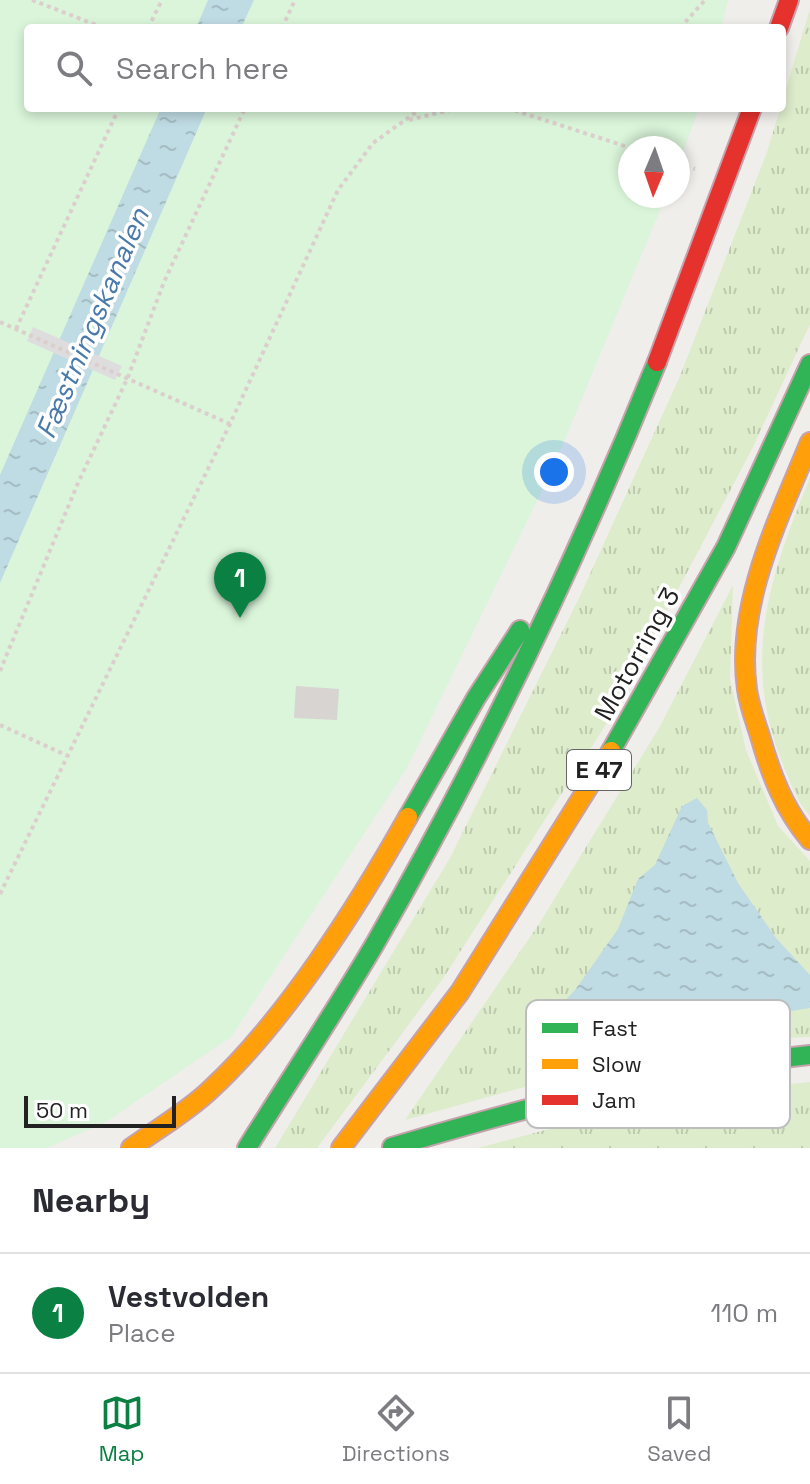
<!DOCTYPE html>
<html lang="en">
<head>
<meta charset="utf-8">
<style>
  :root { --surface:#fff; --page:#f2f2f3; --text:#2b2b33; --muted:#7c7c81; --line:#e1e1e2; --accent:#0b8043 }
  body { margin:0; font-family:"Space Grotesk",sans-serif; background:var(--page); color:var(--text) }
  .compass { position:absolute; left:618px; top:136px; width:72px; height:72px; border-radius:50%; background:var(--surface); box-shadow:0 4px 12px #0003; rotate:182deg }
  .scale { position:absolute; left:24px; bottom:20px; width:152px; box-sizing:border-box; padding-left:8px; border:4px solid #222; border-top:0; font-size:22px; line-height:28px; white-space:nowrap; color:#222; -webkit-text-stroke:6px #fff; paint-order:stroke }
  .you { position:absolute; left:554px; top:472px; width:28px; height:28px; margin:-20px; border:6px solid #fff; border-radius:50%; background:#1a73e8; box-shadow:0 0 0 12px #1a73e833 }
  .badge { display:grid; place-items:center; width:52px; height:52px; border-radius:50%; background:var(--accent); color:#fff; font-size:26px; font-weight:700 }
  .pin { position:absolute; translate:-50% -66px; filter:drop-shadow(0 2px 4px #0008) }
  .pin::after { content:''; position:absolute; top:42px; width:28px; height:24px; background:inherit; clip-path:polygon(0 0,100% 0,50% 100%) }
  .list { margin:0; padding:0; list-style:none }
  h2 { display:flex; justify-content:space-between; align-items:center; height:104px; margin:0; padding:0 32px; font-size:34px }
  h2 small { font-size:26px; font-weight:400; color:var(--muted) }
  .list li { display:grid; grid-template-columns:52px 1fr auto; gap:24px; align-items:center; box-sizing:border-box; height:120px; padding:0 32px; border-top:2px solid var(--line) }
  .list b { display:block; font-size:30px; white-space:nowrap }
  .list p { margin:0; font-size:26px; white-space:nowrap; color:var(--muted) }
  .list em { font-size:26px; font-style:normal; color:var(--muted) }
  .icon { flex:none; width:44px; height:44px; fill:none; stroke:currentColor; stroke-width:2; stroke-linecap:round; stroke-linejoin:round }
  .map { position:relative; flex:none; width:810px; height:1148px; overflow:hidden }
  .search { position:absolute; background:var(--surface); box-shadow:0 4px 12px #0003; left:24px; right:24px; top:24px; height:88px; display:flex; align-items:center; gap:20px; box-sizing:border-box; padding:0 28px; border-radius:8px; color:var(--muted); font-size:30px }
  .sheet { height:224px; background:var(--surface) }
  nav { display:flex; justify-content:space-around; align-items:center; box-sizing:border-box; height:112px; border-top:2px solid var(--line); background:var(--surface); font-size:22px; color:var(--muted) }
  nav a { display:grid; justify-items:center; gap:4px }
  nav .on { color:var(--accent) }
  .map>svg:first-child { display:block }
  .grass { fill:url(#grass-tufts) }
  .park { fill:#daf5da }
  .water { fill:url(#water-ripples) }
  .pier { fill:#dedddd }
  .building { fill:#d7d4d2 }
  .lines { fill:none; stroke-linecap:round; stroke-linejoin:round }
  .fast-casing { stroke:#c5a2ac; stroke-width:22 }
  .slow-casing { stroke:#c5a2ac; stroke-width:22 }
  .jam-casing { stroke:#c5a2ac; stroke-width:22 }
  .path { stroke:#dccecd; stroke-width:4; stroke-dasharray:4 4; stroke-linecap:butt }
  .fast { stroke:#30b455; stroke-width:18 }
  .slow { stroke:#ff9f0a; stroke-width:18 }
  .jam { stroke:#e5322d; stroke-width:18 }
  .labels { text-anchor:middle; stroke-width:7; stroke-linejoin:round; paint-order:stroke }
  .shield { fill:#fff; stroke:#646464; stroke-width:2 }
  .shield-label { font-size:24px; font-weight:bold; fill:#222 }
  .street-label { font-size:26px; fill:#222; stroke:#fff }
  .water-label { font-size:28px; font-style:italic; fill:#4a7aab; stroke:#fff }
  .key { fill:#fff; stroke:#bdbdbd; stroke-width:2 }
  .key-label { font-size:22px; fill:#222 }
</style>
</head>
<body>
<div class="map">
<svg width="810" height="1148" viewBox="0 0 810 1148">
  <defs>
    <pattern id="grass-tufts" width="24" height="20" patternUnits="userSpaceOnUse" patternTransform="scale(2)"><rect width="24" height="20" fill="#ddeccb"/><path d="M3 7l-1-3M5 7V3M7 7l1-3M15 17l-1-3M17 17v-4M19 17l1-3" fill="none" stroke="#bdcaae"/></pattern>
    <pattern id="water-ripples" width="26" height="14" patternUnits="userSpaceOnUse" patternTransform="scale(2)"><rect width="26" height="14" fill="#bfdbe3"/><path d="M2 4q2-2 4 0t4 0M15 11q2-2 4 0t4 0" fill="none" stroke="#a4bcc2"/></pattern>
  </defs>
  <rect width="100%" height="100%" fill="#f0eeeb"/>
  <path class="grass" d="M810,9v315l-58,125 -140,266 -168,262 -127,171h-42l175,-290 130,-262 100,-220 87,-224z
    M810,478v338c-14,-15 -20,-35 -28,-54 -41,-102 -12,-188 28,-284z
    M733,585l-3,94 16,71 32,76 32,35v176c-133,3 -276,48 -405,83l134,-196 120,-196z
    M810,1082v66h-332l187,-50z"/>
  <path class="park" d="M0,0h728l-7,28h-693v80h671l-21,59v-19h-48v48h36l-113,272 -146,300 -176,269 -125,85 -59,26h-47z"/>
  <path class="water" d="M208,0h46l-13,28h-45z
    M161,108h46l-207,475v-108z
    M697,798l10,12 1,13 30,60 38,55 34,37v33l-163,26 -82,19 -25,-10 -2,-14 37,-39 43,-61 20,-50 17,-14 27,-59z"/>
  <path class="pier" d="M33,327l89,39 -7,14 -88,-39z"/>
  <path class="building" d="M296,686l43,3 -2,31 -43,-2z"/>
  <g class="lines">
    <g class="fast-casing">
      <path id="fast" d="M611,751l115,-204 84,-183
        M408,817l68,-119 44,-68
        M392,1147c138,-41 275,-77 418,-92
        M247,1148c43,-69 88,-136 129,-206 107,-187 200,-380 281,-580"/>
    </g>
    <g class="slow-casing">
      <path id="slow" d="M810,442c-31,76 -75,163 -63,247 2,16 8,31 13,47 11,39 24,73 50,104
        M131,1148c26,-19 56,-36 79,-58 75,-69 148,-184 198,-273
        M341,1148l119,-156 151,-241"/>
    </g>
    <g class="jam-casing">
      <path id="jam" d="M779,28l10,-28
        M657,362l95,-254"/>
    </g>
    <path class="path" d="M32,0l72,28
      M148,28l14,-28
      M282,28l13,-28
      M680,28l25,-28
      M507,108l124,40
      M409,120l49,-12
      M678,164l17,5
      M0,322l230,102
      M16,329l103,-221
      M0,671l78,-188 50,-106 36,-95 81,-174
      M0,725l68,31
      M0,894l230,-470 108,-234 35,-47 49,-35"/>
    <use href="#fast" class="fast"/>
    <use href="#slow" class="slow"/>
    <use href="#jam" class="jam"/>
  </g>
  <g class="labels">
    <rect class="shield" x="567" y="750" width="64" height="40" rx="6"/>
    <g class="shield-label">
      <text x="599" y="778">E 47</text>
    </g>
    <g class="street-label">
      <text transform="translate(637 654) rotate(-61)" y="9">Motorring 3</text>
    </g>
    <g class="water-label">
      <text transform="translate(92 323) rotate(-67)" y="10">Fæstningskanalen</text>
    </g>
  </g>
  <rect x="526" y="1000" width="264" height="128" rx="12" class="key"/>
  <rect x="542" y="1023" width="36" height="10" fill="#30b455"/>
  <rect x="542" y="1059" width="36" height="10" fill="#ff9f0a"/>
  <rect x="542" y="1095" width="36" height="10" fill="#e5322d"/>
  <g class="key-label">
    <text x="592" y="1036">Fast</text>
    <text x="592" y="1072">Slow</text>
    <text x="592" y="1108">Jam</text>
  </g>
</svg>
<svg class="compass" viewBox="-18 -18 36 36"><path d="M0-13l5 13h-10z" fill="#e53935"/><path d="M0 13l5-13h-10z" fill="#7c7c81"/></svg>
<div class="scale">50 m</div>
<div class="you"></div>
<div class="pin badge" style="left:240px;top:618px">1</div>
<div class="search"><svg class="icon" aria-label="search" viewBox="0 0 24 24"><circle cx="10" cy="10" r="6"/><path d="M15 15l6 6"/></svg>Search here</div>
</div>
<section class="sheet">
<h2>Nearby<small></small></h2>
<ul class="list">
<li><span class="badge">1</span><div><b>Vestvolden</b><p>Place</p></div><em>110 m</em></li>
</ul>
</section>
<nav>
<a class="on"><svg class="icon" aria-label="map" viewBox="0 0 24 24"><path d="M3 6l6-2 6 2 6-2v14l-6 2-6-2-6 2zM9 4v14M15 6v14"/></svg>Map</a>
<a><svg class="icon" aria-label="directions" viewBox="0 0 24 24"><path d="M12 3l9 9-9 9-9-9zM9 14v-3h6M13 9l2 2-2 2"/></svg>Directions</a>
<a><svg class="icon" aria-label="saved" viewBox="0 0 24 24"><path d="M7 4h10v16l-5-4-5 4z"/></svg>Saved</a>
</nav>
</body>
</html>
